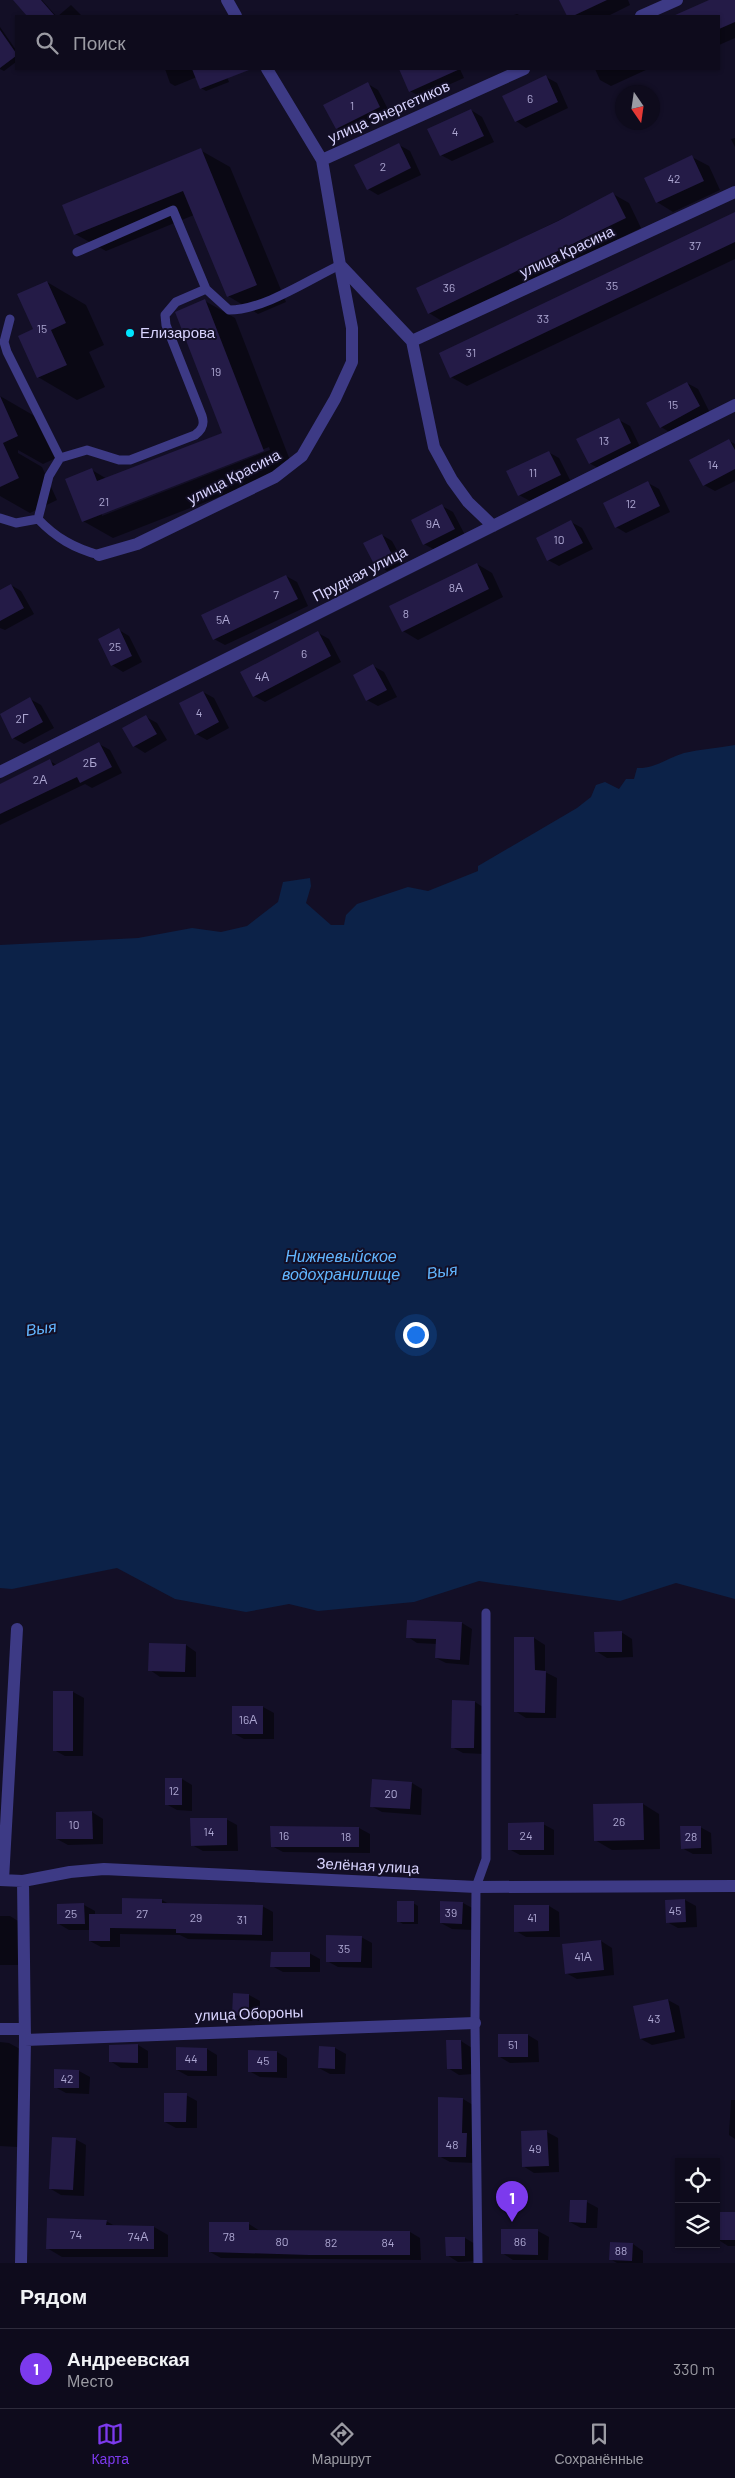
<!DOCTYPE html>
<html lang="ru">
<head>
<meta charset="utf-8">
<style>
  :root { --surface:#0e0b1c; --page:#1c1929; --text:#f1f3f6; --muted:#9b9ba3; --line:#2e2b3b; --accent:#7c3aed }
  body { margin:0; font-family:Barlow,sans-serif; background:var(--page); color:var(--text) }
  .controls { position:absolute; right:15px; bottom:15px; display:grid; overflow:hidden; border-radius:0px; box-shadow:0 1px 4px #0004 }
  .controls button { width:45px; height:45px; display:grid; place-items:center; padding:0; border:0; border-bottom:1px solid var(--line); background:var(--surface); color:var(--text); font:25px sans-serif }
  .compass { position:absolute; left:615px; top:85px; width:45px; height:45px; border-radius:50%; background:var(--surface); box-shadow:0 1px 4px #0004; rotate:167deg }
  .you { position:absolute; left:415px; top:1334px; width:18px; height:18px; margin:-12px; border:4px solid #fff; border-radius:50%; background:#1a73e8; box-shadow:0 0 0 8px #1a73e833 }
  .badge { display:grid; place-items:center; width:32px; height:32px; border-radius:50%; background:var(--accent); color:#fff; font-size:16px; font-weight:700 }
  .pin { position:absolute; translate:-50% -41px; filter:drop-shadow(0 1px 2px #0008) }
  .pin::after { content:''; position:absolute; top:26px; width:18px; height:15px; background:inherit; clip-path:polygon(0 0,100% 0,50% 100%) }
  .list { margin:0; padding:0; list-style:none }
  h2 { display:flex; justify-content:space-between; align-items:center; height:65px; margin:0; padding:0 20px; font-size:21px }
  h2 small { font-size:16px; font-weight:400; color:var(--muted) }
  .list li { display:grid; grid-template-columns:32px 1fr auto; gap:15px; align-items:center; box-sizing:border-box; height:80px; padding:0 20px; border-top:1px solid var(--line) }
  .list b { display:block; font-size:19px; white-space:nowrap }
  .list p { margin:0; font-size:16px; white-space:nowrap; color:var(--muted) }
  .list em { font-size:16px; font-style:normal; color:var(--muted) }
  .icon { flex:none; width:28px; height:28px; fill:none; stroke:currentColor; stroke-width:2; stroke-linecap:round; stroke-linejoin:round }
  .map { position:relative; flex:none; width:735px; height:2263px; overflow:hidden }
  .search { position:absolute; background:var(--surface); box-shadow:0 1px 4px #0004; left:15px; right:15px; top:15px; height:55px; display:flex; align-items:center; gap:12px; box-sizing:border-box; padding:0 18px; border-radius:0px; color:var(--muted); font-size:19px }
  .sheet { height:145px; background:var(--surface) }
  nav { display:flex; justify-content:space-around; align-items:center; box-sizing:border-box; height:70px; border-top:1px solid var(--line); background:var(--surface); font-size:14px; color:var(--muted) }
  nav a { display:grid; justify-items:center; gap:2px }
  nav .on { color:var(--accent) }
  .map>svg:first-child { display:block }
  .water { fill:#0c2248 }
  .shadow { fill:#0007; fill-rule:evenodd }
  .building { fill:#241b47 }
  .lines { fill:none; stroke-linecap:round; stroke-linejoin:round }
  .lane { stroke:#3d3a85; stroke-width:9 }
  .street { stroke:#3d3a85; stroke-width:12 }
  .poi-dot { fill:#00e5ff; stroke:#130f26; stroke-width:2 }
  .labels { text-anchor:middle; stroke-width:4; stroke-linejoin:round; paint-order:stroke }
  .number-label { font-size:12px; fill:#aca6d1 }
  .street-label { font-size:15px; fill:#d9d4ff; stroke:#130f26 }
  .poi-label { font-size:15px; fill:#d9d4ff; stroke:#130f26; text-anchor:start }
  .water-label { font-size:16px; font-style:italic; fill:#62b6ff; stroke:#130f26 }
</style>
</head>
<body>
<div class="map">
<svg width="735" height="2263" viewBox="0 0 735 2263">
  <rect width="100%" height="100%" fill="#130f26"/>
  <path class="water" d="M735,745v854l-59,-16 -56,18 -141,-20 -65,21 -96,9 -29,-7 -43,8 -71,-13 -58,-31 -105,21 -12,-1v-643l138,-7 54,-10 29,4 26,-6 31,-24 5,-20 27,-4 1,8 -5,17 25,22h13l2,-10 11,-11 51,-17 20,4 50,-20v-5l99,-58 14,-11 5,-12 9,-3 14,7 7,-10h8l3,-11c18,1 30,-10 47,-15 17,-4 34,-5 51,-8z"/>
  <path class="shadow" d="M14,0h28l14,16h-28z
    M560,0h68l2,5 -22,11h-40z
    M712,0h23v38l-16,7v-29h-33l-2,-3z
    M71,5l11,11h-24z
    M517,14l4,2h-10z
    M0,27l16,23v12l-12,9 -4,-2z
    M165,69h59l5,13 -23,9 -5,-3 -4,-11 -22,9 -5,-3z
    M400,69h60l4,9 -43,19 -11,-6z
    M595,69h53l-37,17 -11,-6z
    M546,77l11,6 11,25 -42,20 -10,-7z
    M368,84l10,6 12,23 -42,22 -11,-7z
    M471,110l11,7 12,25 -42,19 -11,-6z
    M735,138v9l-4,-8z
    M399,145l11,6 11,24 -43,20 -10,-6z
    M200,150l30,17 56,135 -28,12 -30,-18 -34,-81 -88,36 -31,-17z
    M692,157l17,9 11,24 -47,22 -16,-10z
    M613,194l16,9 12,25 -196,95 -16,-10 -12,-24z
    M735,213v46l-268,127 -16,-9z
    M47,282l39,23 18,40 -15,7 16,35 -28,13 -39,-23 -3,-47z
    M205,301l30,17 58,150 -180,70 -30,-17 9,-51 15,9 116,-46zM269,447l1,3 -168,66v-3z
    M687,383l11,6 12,24 -39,20 -10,-6z
    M0,396l38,22 18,40 -13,6 -25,-14v3l24,14 15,33 -27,13 -30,-17z
    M619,420l11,6 11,23 -41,20 -11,-6z
    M729,441l6,3v37l-20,10 -11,-6z
    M548,452l11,6 12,24 -41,19 -11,-6z
    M648,483l11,6 11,23 -44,21 -10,-6z
    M442,506l11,6 12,23 -30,15 -11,-6z
    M571,522l11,6 11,21 -34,17 -11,-6z
    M382,535l10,6 12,22 -17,8 -11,-6z
    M477,564l15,9 11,24 -85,43 -15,-9z
    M286,576l11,6 11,24 -83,39 -11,-6z
    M11,585l10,6 13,23 -29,16 -5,-2v-37z
    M119,630l10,6 13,26 -19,10 -11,-7 -13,-25z
    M318,633l11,6 12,23 -76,40 -11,-6z
    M373,666l11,6 13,25 -19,9 -11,-6z
    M203,692l11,6 15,30 -22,12 -11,-6z
    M30,699l11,6 13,23 -30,16 -11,-6z
    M146,717l11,6 10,17 -22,13 -11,-7z
    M99,744l11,6 12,23 -30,15 -7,-4 -85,41v-40l50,-24 7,4z
    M462,1623l10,6 -3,36 -23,-2 -10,-5 1,-14 -20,-1 -9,-6z
    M621,1632l11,7 1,18 -26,1 -11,-7z
    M534,1638l11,7v27l12,6 -1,40h-30l-11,-7z
    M186,1645l10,7v25h-36l-10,-7z
    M73,1692l11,6 -1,58h-18l-11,-6z
    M454,1702h21l11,7 -2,45 -21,-1 -11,-6z
    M263,1707l11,6v26h-30l-11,-6z
    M182,1779l10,6v26l-15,-1 -11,-6z
    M412,1783l10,6 -1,26 -39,-3 -11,-6z
    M643,1804l16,10 1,35 -48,1 -17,-10z
    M92,1812l11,7v25l-35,1 -11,-6v-26z
    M226,1819l11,6 1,26h-35l-11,-6z
    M543,1824l11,6v25h-34l-11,-6z
    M700,1827l11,6 1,21h-19l-11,-6z
    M359,1828l11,6v19l-87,-1 -11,-6z
    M123,1899l39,1 7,4 93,2 11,6v29l-85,-2 -8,-4 -60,-1v13h-19l-11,-6v-11h-21l-10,-6 -1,-19h26l11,6v4h28z
    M685,1900l11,6 1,21 -19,1 -11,-6z
    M413,1903l5,3v18h-15l-5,-3z
    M463,1903l11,6 -1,21 -21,-1 -11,-6z
    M549,1906l10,6 1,25h-34l-10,-6z
    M0,1916h10l16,10v39h-26z
    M361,1937l11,6v25l-34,-1 -11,-6z
    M601,1941l11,7 2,27 -37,4 -11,-6z
    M309,1953l11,6v13h-37l-11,-6z
    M234,1995h15l11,6 -1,20h-15l-11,-6z
    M668,2000l11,6 6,32 -33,7 -11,-6z
    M528,2035l10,6 1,21 -29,1 -10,-6z
    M461,2041l11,7 1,26 -14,1 -11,-7v-26z
    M0,2042l9,1 11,6 -2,98 -18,-1z
    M138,2045l10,6v17h-27l-11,-7z
    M335,2048l11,6 -1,20h-15l-11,-6z
    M207,2049l10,6v21h-29l-11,-6z
    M277,2052l10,6v20l-27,-1 -11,-6z
    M79,2071l11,6 -1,17 -23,-1 -11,-6z
    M186,2095l11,6v27h-21l-11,-6z
    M463,2099l10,6 4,58 -27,-1 -11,-6z
    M731,2100h4v39l-6,-4z
    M547,2132l11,6 1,34 -25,1 -11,-7 -1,-33z
    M75,2139l11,6 -2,51 -23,-1 -10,-6z
    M587,2202l11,6 -1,20h-16l-11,-6z
    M735,2213v33h-7l-11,-7z
    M106,2221l9,5 39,1 14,8v22h-106l-15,-9z
    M210,2223l39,1 11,7 150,1 10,6 1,22 -200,-2 -11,-6z
    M538,2231l11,6 -1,23h-35l-11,-7z
    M465,2238l10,6 1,17 -18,1 -11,-7z
    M633,2244l10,7v12h-26l-7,-4z"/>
  <path class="building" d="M13,0h28l14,16h-28z
    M559,0h48l-34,16h-6z
    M709,0h26v22l-16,7v-13h-46z
    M0,30l16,23v3l-16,12z
    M192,69h57v1l-49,19z
    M399,69h61l-51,23z
    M546,75l12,27 -43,20 -13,-26z
    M368,82l12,25 -44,22 -13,-24z
    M471,109l13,27 -44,20 -13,-27z
    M399,143l12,25 -44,22 -13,-25z
    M201,148l56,137 -30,12 -44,-106 -109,44 -12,-30z
    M692,155l12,26 -48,22 -12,-25z
    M613,192l13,26 -198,96 -12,-26 142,-67z
    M735,212v30l-285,136 -11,-25z
    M47,281l19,42 -15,7 16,35 -30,13 -19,-42 15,-7 -16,-35z
    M205,299l59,152 -182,71 -17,-43 27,-11 5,13 125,-48 -47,-121z
    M687,382l13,24 -40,22 -14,-25z
    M0,396l18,40 -15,7 16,35 -19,9z
    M619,418l12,25 -42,21 -13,-25z
    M729,439l6,11v19l-32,17 -14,-26z
    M549,451l12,24 -43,21 -12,-25z
    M648,481l12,25 -45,22 -12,-25z
    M442,504l13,25 -32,16 -12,-25z
    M571,520l12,23 -36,18 -11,-23z
    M382,534l11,23 -18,9 -12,-23z
    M477,563l12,26 -87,43 -13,-26z
    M286,575l12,24 -85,41 -12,-25z
    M11,584l13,24 -24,13v-31z
    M119,628l13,28 -21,10 -13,-27z
    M318,631l13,25 -78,41 -13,-25z
    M373,664l14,26 -21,11 -13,-26z
    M203,691l16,31 -24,13 -16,-32z
    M30,697l13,25 -31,17 -12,-25z
    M146,715l11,19 -24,13 -11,-19z
    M99,742l13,25 -32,16 -3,-6 -77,37v-30l50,-25 3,7z
    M407,1620l55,2 -2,38 -25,-2 1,-19 -30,-1z
    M622,1631v21h-27l-1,-20z
    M514,1637h20l1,33 11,1 -1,42 -31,-1z
    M149,1643l37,1 -1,28 -37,-1z
    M53,1691h20v60h-20z
    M452,1700l23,1 -1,47h-23z
    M232,1706h31v28h-31z
    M165,1778h17v27h-17z
    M372,1779l40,3 -2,27 -40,-2z
    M643,1803l1,37 -50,1 -1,-37z
    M92,1811l1,28h-37v-27z
    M190,1818h37v27l-36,1z
    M544,1822v28h-36v-27z
    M270,1826l89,1v20h-88z
    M680,1826h21v22l-20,1z
    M122,1898l40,1v4l101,2 -1,30 -86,-2v-4l-66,-1v13h-21v-27h33z
    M685,1899l1,23 -20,1 -1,-23z
    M397,1901h17v21h-17z
    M440,1901l23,1 -1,22 -22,-1z
    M84,1903l1,21h-28v-20z
    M514,1905h35v26l-35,1z
    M326,1935l36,1 -1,26h-35z
    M601,1940l3,30 -39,4 -3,-30z
    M271,1952h39v15h-40z
    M233,1993l16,1v22l-17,-1z
    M668,1999l7,33 -35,7 -7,-33z
    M498,2034h30v23h-30z
    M446,2040h15l1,29h-15z
    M138,2044v19l-29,-1v-17z
    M319,2046l16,1v22l-17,-1z
    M176,2047l31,1v23l-31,-1z
    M248,2050l29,1v21h-29z
    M54,2069l25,1v18h-25z
    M164,2093h23l-1,29h-22z
    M438,2097l25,1 -1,35h5l-1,24h-28z
    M547,2130l2,36 -27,1 -1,-36z
    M52,2137l24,1 -3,52 -24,-1z
    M570,2200h17l-1,23 -17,-1z
    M717,2212h18v28h-19z
    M47,2218l60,2 -1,5 48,1v23h-108z
    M209,2222h40v8l161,1v24h-101l-100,-3z
    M501,2229h37v26l-37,-1z
    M445,2237h20v19h-19z
    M610,2242l23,1 -1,18 -23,-1z"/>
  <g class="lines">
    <path class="lane" d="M77,252l96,-42 33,79
      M10,319l-6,23 3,10 53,106
      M0,518l16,5 22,-4c18,19 36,29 61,36
      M38,519l11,-43 11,-18 27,-8 32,10h11l65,-25c7,-5 10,-10 7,-19l-36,-91 -1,-10 11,-13 30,-13 23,21c35,0 79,-30 111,-45
      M478,2263l-3,-240 1,-136 10,-28v-246"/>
    <path class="street" d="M227,0l9,16
      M641,16l36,-16
      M267,69l55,91 18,105 72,76 22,106 18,33 16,22 25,24
      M322,160l202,-91
      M412,341l323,-149
      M99,555l38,-11 138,-67 27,-21 33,-57 17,-37v-34l-12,-63
      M0,772l735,-367
      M0,1880l23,1 47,-9 34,-3 372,18 259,-1
      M3,1880l14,-251
      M0,2029h24
      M25,2040l450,-17
      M21,2263l4,-223 -2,-159"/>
  </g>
  <circle class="poi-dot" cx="130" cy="333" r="5"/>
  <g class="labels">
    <g class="number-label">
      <text x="530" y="103">6</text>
      <text x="352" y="110">1</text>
      <text x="455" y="136">4</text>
      <text x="383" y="171">2</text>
      <text x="674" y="183">42</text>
      <text x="695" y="250">37</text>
      <text x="612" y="290">35</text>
      <text x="449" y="292">36</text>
      <text x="543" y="323">33</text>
      <text x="42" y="333">15</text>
      <text x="471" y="357">31</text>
      <text x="216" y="376">19</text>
      <text x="673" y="409">15</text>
      <text x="604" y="445">13</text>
      <text x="713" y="469">14</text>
      <text x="533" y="477">11</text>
      <text x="104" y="506">21</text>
      <text x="631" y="508">12</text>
      <text x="433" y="528">9А</text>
      <text x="559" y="544">10</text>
      <text x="456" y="592">8А</text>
      <text x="276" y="599">7</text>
      <text x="406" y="618">8</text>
      <text x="223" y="624">5А</text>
      <text x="115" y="651">25</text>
      <text x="304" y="658">6</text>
      <text x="262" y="681">4А</text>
      <text x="199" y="717">4</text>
      <text x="22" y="723">2Г</text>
      <text x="90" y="767">2Б</text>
      <text x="40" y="784">2А</text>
      <text x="248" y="1724">16А</text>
      <text x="174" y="1795">12</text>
      <text x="391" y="1798">20</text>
      <text x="619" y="1826">26</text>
      <text x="74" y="1829">10</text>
      <text x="209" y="1836">14</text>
      <text x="284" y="1840">16</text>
      <text x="526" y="1840">24</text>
      <text x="346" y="1841">18</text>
      <text x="691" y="1841">28</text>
      <text x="675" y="1915">45</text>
      <text x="451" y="1917">39</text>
      <text x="71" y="1918">25</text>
      <text x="142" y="1918">27</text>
      <text x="196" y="1922">29</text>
      <text x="532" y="1922">41</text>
      <text x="242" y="1924">31</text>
      <text x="344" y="1953">35</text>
      <text x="583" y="1961">41А</text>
      <text x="654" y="2023">43</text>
      <text x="513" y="2049">51</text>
      <text x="191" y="2063">44</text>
      <text x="263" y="2065">45</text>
      <text x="67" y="2083">42</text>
      <text x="452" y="2149">48</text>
      <text x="535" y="2153">49</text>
      <text x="76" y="2239">74</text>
      <text x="138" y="2241">74А</text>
      <text x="229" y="2241">78</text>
      <text x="282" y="2246">80</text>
      <text x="520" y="2246">86</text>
      <text x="331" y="2247">82</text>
      <text x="388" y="2247">84</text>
      <text x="621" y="2255">88</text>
    </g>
    <g class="street-label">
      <text transform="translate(389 112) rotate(-24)" y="5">улица Энергетиков</text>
      <text transform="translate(567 252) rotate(-25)" y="5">улица Красина</text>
      <text transform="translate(234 477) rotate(-27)" y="5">улица Красина</text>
      <text transform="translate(360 574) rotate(-27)" y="5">Прудная улица</text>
      <text transform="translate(368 1866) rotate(3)" y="5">Зелёная улица</text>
      <text transform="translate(249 2014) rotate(-2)" y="5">улица Обороны</text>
    </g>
    <g class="poi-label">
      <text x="140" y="338">Елизарова</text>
    </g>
    <g class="water-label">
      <text x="341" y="1262">Нижневыйское<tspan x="341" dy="18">водохранилище</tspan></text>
      <text transform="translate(442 1271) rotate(-8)" y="6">Выя</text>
      <text transform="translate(41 1328) rotate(-8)" y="6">Выя</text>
    </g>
  </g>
</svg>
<div class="controls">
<button><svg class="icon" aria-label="locate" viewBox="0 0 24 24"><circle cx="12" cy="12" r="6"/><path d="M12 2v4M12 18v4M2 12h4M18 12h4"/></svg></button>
<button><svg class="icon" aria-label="layers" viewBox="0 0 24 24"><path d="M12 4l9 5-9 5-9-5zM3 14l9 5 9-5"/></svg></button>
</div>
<svg class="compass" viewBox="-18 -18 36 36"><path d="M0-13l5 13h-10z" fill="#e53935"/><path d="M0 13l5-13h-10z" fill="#9b9ba3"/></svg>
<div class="you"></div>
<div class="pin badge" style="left:512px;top:2222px">1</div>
<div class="search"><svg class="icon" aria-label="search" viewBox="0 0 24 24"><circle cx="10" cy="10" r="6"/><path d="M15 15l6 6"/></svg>Поиск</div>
</div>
<section class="sheet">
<h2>Рядом<small></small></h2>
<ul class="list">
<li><span class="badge">1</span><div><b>Андреевская</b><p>Место</p></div><em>330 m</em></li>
</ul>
</section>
<nav>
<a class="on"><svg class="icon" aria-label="map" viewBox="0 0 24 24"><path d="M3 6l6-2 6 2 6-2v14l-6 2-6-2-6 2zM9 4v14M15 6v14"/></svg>Карта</a>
<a><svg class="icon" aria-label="directions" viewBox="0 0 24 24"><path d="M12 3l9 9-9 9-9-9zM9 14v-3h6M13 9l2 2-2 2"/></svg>Маршрут</a>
<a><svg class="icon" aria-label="saved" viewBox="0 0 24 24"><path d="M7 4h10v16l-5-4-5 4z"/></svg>Сохранённые</a>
</nav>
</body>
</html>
